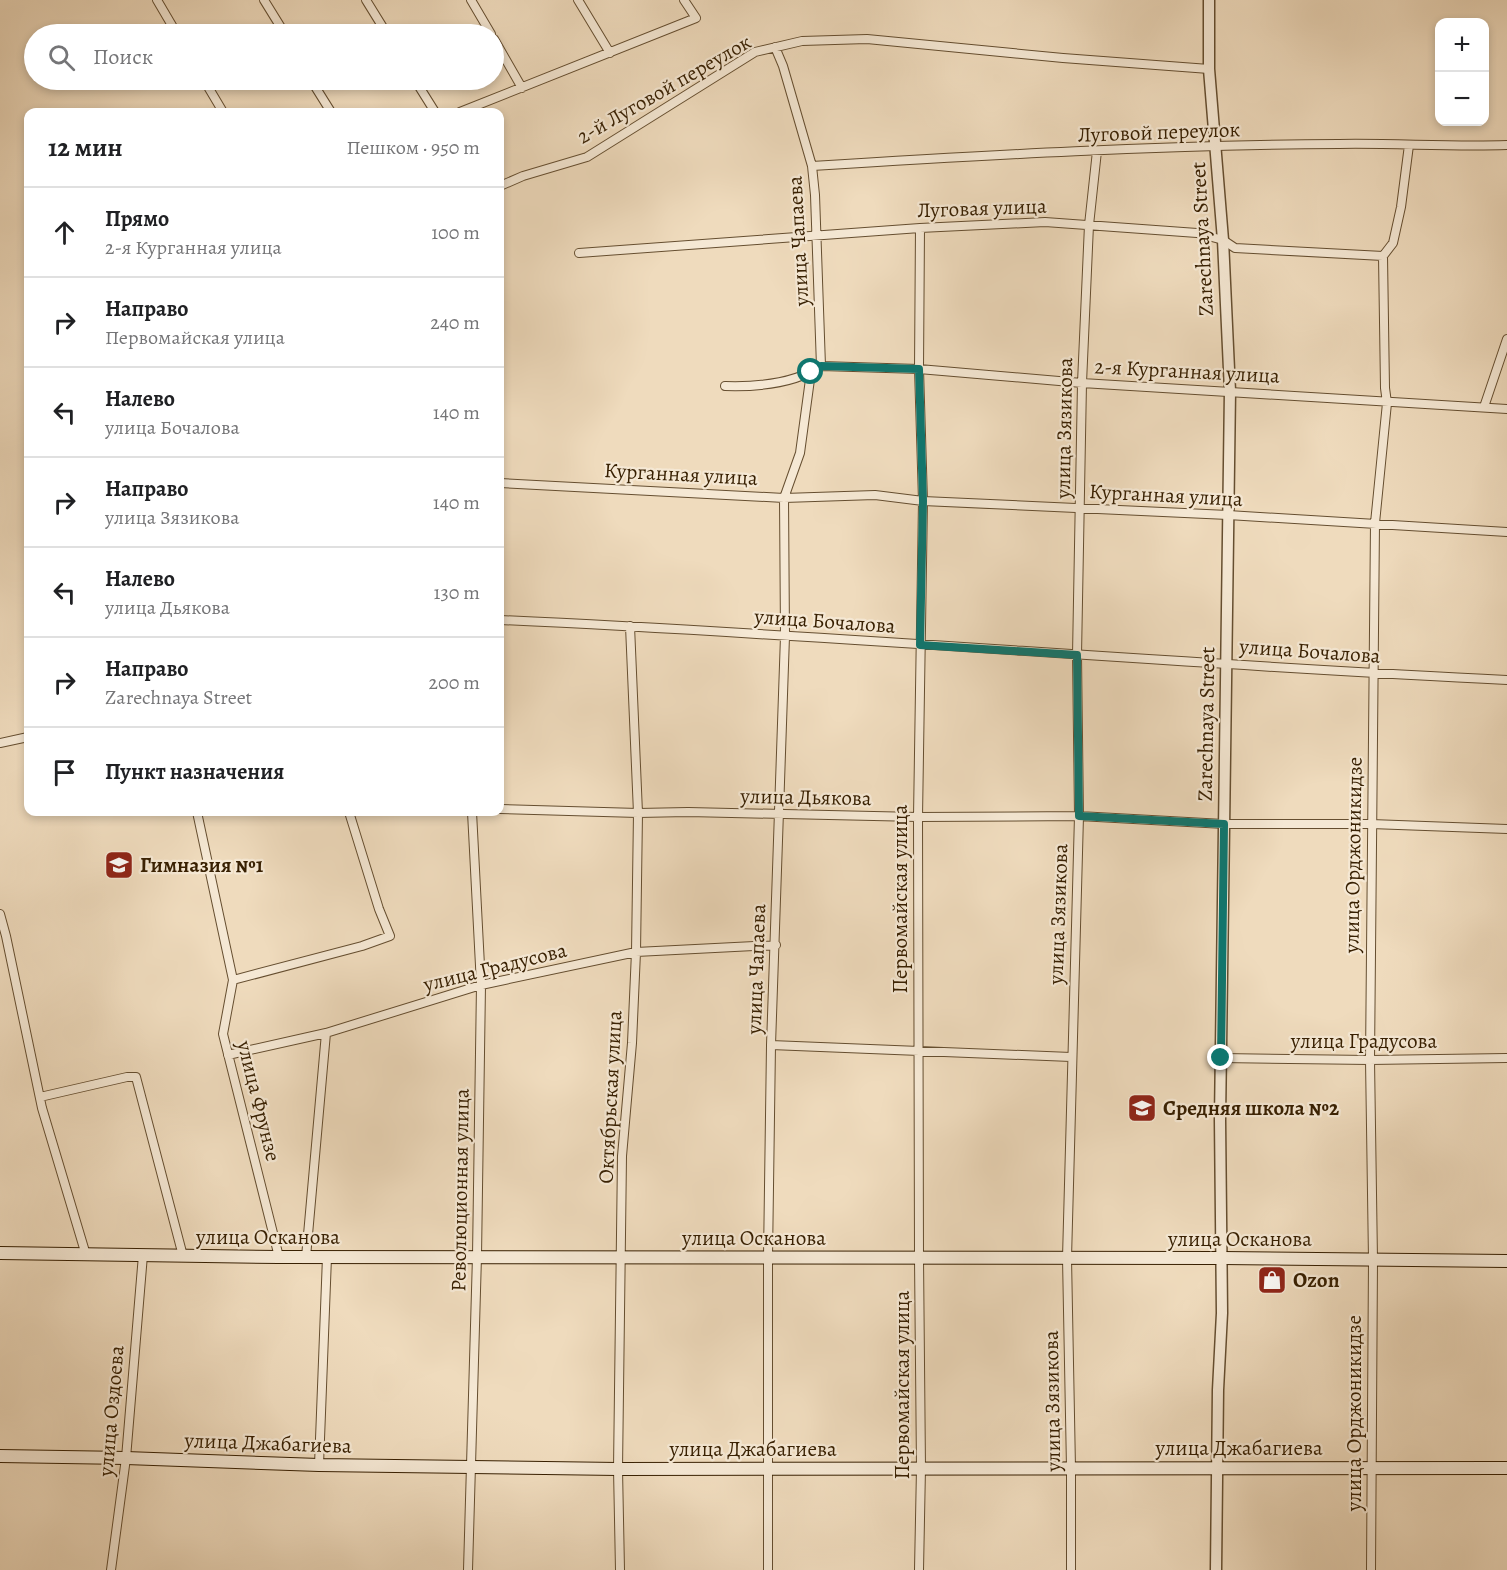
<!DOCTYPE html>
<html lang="ru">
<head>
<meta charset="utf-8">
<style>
  :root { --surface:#fff; --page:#f2f2f2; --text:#202124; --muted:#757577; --line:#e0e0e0 }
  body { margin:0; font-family:Alegreya,serif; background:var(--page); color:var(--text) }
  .controls { position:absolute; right:18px; top:18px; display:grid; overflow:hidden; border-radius:12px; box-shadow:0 3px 9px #0003 }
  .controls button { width:54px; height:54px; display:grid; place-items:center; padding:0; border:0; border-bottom:2px solid var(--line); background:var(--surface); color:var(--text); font:30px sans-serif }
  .stop { position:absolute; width:18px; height:18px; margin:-14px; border:4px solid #0f766e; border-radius:50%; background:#fff }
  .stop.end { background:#0f766e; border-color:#fff; box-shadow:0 2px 6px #0008 }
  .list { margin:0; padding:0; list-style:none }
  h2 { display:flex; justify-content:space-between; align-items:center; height:78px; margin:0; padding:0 24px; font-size:26px }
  h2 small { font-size:20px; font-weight:400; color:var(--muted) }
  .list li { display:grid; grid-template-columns:39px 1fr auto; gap:18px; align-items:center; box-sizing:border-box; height:90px; padding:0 24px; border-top:2px solid var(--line) }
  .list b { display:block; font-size:22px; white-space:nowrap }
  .list p { margin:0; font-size:20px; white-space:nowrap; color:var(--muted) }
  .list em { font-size:20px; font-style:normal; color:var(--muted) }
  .icon { flex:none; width:33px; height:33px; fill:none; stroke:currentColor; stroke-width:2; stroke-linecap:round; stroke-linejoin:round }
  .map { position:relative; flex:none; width:1507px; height:1570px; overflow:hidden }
  .search { position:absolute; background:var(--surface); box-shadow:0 3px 9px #0003; left:24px; top:24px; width:480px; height:66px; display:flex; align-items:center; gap:15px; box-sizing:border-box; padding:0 21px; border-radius:33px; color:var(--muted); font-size:22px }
  .panel { position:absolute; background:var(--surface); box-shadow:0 3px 9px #0003; left:24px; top:108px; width:480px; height:708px; border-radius:12px }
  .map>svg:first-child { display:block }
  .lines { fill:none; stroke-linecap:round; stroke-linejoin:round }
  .minor-casing { stroke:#654e30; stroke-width:10 }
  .tertiary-casing { stroke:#654e30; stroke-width:13 }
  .secondary-casing { stroke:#371f01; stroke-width:14 }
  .minor { stroke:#f5e8d4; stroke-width:8 }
  .tertiary { stroke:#f5e8d4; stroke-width:10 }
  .secondary { stroke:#f5e8d4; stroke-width:12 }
  .route { stroke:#0f766e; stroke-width:8 }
  .labels { text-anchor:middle; stroke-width:4.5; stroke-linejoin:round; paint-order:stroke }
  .street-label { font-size:21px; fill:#371f01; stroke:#f5e8d4 }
  .poi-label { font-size:21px; font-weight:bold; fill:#371f01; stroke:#f5e8d4; text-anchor:start }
</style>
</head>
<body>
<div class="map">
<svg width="1507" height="1570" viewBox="0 0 1507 1570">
  <rect width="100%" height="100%" fill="#efdbbd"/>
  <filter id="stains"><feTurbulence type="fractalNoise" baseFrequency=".00333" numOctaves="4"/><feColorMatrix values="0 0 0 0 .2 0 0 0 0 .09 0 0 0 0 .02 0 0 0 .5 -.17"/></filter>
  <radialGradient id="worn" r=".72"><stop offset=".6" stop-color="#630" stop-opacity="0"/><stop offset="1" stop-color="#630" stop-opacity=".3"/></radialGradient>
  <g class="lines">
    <g class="minor-casing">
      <path id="minor" d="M157,0l20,34
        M264,0l21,34
        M366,0l21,34
        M471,0l20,34
        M578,0l32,53
        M494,39l28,49
        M775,47l8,19 29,100 3,29 6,171
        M204,80l19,32
        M311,80l20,32
        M415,80l20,32
        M460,112l236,-94 -12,-18
        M812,166c175,-11 351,-21 527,-22 56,-1 112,3 168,1
        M500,186l23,-10 64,-19 168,-105 47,-11 65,-2 196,19 146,11
        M579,253l341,-25 125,-6 152,11 26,7 12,8 148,8
        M725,386c32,1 69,-2 96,-20l98,3 163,14 425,26
        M1484,407l23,-68
        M500,483l284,15 91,-3 48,6 305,14 279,17
        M500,620c336,15 671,44 1007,60
        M0,743l28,-6
        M500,809l138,4 50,-1 230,5 161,-1 145,8h147l136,5
        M197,812l36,168 -10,54 56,223
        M0,914l6,22 36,172 44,147
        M233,980l129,-34 28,-10 -11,-27 -30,-97
        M771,1045l300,12
        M228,1055l98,-22 155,-48 155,-33 140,-7
        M1221,1058l149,2 137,-2
        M40,1097l87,-20h9l47,179
        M306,1257l20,-224
        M319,1465l8,-208
        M111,1570l15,-112 17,-203
        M468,1570l9,-314 4,-271 -9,-173
        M620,1570l-2,-101 4,-313 10,-113 4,-91 2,-139 -8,-187
        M768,1570v-313l3,-212 14,-409 -1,-138 16,-45 11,-81
        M919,1570l2,-102 -2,-210 -1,-441 5,-316 -4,-132 1,-141
        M1071,1570v-102l-4,-210 12,-442 -2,-161 5,-272 7,-158 8,-74
        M1371,1570l2,-310 -3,-200 5,-537 12,-120 -2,-15 -2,-132 10,-13 8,-36 8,-62"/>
    </g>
    <g class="tertiary-casing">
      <path id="tertiary" d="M1209,0v69l14,171 7,151 -10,729 2,193 -4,77 -2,180"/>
    </g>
    <g class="secondary-casing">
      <path id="secondary" d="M0,1253l279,4 943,1 285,3
        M0,1456l126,2 193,7 299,4 889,-1"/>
    </g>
    <use href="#minor" class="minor"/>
    <use href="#tertiary" class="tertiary"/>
    <use href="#secondary" class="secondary"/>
  </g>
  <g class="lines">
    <path class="route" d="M811,372l10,-6 98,3 4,132 -3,144 157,10 2,161 145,8 -3,234"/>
  </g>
  <defs>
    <g id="school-square" transform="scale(1.5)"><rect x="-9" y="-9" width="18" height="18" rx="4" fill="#8f2418" stroke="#f5e8d4"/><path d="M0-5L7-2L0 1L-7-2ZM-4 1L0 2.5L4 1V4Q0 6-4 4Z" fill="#fff"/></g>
    <g id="shop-square" transform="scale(1.5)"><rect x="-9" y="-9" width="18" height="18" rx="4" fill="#8f2418" stroke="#f5e8d4"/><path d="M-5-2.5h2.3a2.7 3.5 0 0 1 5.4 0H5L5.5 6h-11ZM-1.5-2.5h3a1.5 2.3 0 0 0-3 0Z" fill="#fff"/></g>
  </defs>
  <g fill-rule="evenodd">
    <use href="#school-square" x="119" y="865"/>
    <use href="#school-square" x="1142" y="1108"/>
    <use href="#shop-square" x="1272" y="1280"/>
  </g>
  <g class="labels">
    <g class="street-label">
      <text transform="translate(664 89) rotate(-30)" y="7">2-й Луговой переулок</text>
      <text transform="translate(1159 132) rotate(-2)" y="7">Луговой переулок</text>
      <text transform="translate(982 208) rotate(-2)" y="7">Луговая улица</text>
      <text transform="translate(1202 239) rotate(-93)" y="7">Zarechnaya Street</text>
      <text transform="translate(798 241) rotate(-93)" y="7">улица Чапаева</text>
      <text transform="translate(1187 371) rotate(3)" y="7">2-я Курганная улица</text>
      <text transform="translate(1064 428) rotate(-89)" y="7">улица Зязикова</text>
      <text transform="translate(681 474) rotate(3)" y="7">Курганная улица</text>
      <text transform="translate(1166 495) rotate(3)" y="7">Курганная улица</text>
      <text transform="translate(825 621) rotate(4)" y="7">улица Бочалова</text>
      <text transform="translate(1310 651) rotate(4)" y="7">улица Бочалова</text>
      <text transform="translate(1206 724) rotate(-89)" y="7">Zarechnaya Street</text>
      <text transform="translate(806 797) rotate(1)" y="7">улица Дьякова</text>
      <text transform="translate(1353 855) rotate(-89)" y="7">улица Орджоникидзе</text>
      <text transform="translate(900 899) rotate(-90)" y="7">Первомайская улица</text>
      <text transform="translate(1058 914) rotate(-88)" y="7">улица Зязикова</text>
      <text transform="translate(495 967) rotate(-14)" y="7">улица Градусова</text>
      <text transform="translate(756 969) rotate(-88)" y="7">улица Чапаева</text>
      <text x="1364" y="1048">улица Градусова</text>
      <text transform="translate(610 1097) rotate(-87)" y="7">Октябрьская улица</text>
      <text transform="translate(259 1101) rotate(76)" y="7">улица Фрунзе</text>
      <text transform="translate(460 1190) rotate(-89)" y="7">Революционная улица</text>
      <text x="268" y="1244">улица Осканова</text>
      <text x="754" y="1245">улица Осканова</text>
      <text x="1240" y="1246">улица Осканова</text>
      <text transform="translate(902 1385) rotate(-90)" y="7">Первомайская улица</text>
      <text transform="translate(1052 1401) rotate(-91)" y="7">улица Зязикова</text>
      <text transform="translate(111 1411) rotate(-85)" y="7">улица Оздоева</text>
      <text transform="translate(1354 1413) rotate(-90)" y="7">улица Орджоникидзе</text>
      <text transform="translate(268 1443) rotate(2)" y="7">улица Джабагиева</text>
      <text x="1239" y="1455">улица Джабагиева</text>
      <text x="753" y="1456">улица Джабагиева</text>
    </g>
    <g class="poi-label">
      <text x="140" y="872">Гимназия №1</text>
      <text x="1163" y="1115">Средняя школа №2</text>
      <text x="1293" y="1287">Ozon</text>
    </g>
  </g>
  <rect width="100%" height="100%" filter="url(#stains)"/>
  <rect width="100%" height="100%" fill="url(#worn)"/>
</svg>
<div class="controls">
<button>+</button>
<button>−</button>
</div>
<div class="stop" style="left:811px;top:372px"></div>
<div class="stop end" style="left:1221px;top:1058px"></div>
<div class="search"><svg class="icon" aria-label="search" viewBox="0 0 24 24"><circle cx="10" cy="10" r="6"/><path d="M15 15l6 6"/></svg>Поиск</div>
<section class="panel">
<h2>12 мин<small>Пешком · 950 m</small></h2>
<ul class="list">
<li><svg class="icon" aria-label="ahead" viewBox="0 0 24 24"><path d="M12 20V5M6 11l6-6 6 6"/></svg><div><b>Прямо</b><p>2-я Курганная улица</p></div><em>100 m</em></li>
<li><svg class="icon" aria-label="right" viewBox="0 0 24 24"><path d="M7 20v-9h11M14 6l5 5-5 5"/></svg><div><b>Направо</b><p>Первомайская улица</p></div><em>240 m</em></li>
<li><svg class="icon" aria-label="left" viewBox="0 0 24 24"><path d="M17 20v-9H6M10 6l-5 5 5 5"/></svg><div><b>Налево</b><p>улица Бочалова</p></div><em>140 m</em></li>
<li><svg class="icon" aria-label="right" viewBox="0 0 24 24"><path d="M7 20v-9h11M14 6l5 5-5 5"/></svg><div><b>Направо</b><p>улица Зязикова</p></div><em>140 m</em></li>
<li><svg class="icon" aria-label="left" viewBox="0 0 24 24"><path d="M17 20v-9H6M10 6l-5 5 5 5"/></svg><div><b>Налево</b><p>улица Дьякова</p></div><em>130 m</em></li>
<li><svg class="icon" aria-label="right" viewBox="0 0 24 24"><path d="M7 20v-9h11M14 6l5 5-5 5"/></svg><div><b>Направо</b><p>Zarechnaya Street</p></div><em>200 m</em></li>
<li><svg class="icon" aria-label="arrive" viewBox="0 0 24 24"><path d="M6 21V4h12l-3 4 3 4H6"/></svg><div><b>Пункт назначения</b></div></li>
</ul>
</section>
</div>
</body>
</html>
